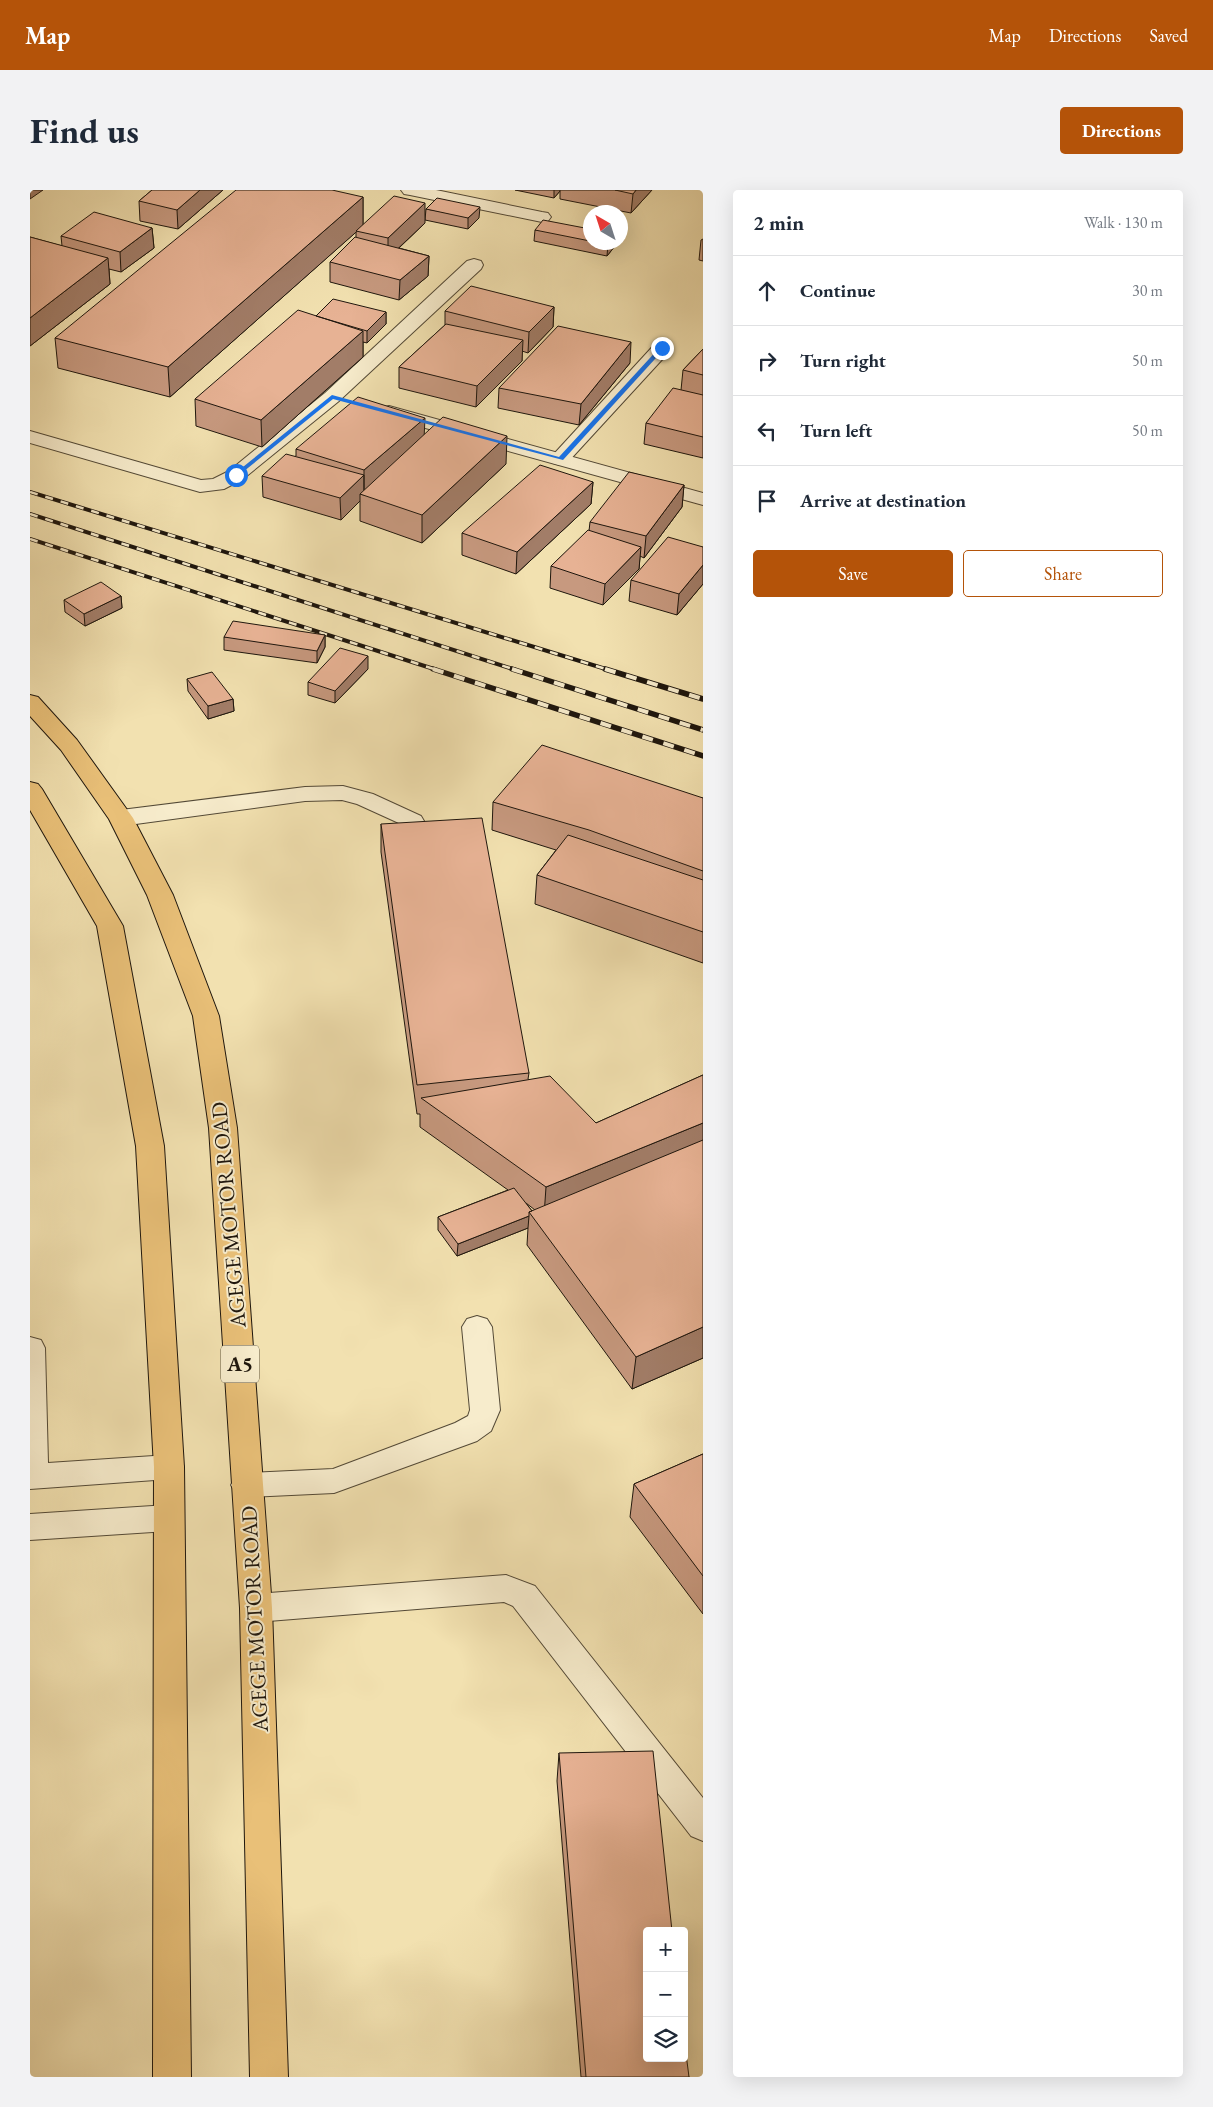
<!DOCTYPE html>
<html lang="en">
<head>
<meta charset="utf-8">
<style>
  :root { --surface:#fff; --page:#f2f2f3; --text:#1f2937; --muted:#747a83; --line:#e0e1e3; --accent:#b45309 }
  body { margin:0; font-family:"EB Garamond",serif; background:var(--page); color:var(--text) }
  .controls { position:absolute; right:15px; bottom:15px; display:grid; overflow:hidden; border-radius:5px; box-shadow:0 5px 20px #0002 }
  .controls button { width:45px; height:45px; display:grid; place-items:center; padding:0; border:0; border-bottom:1px solid var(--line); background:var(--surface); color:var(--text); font:25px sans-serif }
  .compass { position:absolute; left:553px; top:15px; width:45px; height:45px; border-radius:50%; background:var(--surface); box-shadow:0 5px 20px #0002; rotate:321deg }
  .stop { position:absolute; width:15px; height:15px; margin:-11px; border:4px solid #1a73e8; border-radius:50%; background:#fff }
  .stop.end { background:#1a73e8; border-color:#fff; box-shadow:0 1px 5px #0008 }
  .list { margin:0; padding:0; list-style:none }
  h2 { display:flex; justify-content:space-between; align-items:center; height:65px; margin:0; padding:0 20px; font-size:21px }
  h2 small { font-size:16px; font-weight:400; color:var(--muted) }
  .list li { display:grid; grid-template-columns:32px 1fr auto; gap:15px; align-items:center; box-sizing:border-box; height:70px; padding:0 20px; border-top:1px solid var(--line) }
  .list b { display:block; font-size:19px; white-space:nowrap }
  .list em { font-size:16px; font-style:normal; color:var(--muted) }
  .actions { display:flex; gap:10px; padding:15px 20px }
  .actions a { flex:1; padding:11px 0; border:1px solid var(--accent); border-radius:5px; text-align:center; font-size:18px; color:var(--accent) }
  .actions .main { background:var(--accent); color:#fff }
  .icon { flex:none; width:28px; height:28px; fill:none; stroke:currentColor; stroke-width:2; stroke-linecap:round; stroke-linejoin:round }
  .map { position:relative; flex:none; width:673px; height:1887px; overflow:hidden; border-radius:5px }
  header { display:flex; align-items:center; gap:30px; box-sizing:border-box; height:70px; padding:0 25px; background:var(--accent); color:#fff }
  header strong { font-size:24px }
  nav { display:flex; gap:28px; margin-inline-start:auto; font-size:18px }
  .intro { display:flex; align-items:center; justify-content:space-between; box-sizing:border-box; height:120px; padding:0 30px }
  h1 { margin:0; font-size:35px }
  .button { padding:12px 22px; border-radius:5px; background:var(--accent); color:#fff; font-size:18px; font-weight:700 }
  main { display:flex; gap:30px; padding:0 30px }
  aside { flex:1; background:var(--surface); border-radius:5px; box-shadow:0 5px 20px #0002 }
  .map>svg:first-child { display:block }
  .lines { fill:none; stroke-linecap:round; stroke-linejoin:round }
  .service-casing { stroke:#534936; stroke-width:2 }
  .minor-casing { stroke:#534936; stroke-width:2 }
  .trunk-casing { stroke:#1e160d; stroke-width:2 }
  .service { fill:#f7eccc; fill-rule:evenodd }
  .minor { fill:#f7eccc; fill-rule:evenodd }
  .trunk { fill:#e9c078; fill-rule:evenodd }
  .rail-far1-casing { stroke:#1e160d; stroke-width:4 }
  .rail-casing { stroke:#1e160d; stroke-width:5.5 }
  .rail-far1 { stroke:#f7eccc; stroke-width:2.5; stroke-dasharray:8; stroke-linecap:butt }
  .rail { stroke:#f7eccc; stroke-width:4; stroke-dasharray:11; stroke-linecap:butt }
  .wall { fill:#c7997f; stroke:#1e160d; fill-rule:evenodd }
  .shaded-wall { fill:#a27d68; stroke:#1e160d }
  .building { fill:#e7b294; stroke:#1e160d }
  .route { fill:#1a73e8 }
  .labels { text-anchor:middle; stroke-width:4; stroke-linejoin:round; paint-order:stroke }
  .shield { fill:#f7eccc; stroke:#5f5646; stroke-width:1 }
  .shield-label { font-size:21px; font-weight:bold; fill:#1e160d }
  .street-label { font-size:22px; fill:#1e160d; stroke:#f7eccc }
</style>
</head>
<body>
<header>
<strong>Map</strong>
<nav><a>Map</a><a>Directions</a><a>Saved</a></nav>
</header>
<div class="intro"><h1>Find us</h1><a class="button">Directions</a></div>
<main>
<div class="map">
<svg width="673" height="1887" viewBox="0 0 673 1887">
  <rect width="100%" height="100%" fill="#f2e1b0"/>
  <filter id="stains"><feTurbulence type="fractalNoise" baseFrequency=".004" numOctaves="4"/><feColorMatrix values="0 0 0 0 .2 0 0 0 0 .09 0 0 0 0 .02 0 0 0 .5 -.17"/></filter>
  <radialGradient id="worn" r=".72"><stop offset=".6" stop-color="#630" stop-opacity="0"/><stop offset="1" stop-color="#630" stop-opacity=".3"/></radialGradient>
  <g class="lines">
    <g class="service-casing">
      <path id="service" d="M371,0h35l106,22 6,1 3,4 -3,4 -6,1 -132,-27 -6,-1z
        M632,152l7,2 3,4 -3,4 -102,111 -7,2 -7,-2 -3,-4 3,-4 102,-111z
        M313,596l30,8 48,22 3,5 -3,5 -9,3 -55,-25 -15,-4 -37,1 -184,25 -9,-3 -3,-5 3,-5 9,-3 184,-23z
        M447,1126l10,3 5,8 8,83 -9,21 -14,10 -143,52 -87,4 -11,-3 -5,-9 5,-9 11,-3 86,-4 122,-46 13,-7 2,-6 -8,-83 5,-8z
        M0,1147l11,3 4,8 3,115 121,-8 11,3 4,9 -4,9 -11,3 -139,10z
        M138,1315l11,4 5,9 -5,9 -11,4 -138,9v-26z
        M476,1385l29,11 168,212v43l-12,-5 -178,-230 -9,-4 -248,20 -11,-4 -5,-10 5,-10 11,-4z"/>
    </g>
    <g class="minor-casing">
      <path id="minor" d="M444,69l7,2 2,4 -2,4 -142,132 -96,78 -19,10 -24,3 -170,-49v-12l171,49 12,-1 16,-8 96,-78 142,-132z
        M359,216l314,87v12l-321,-89 -3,-4 3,-4z"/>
    </g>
    <g class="trunk-casing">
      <path id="trunk" d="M0,505l8,2 39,43 56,78 40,77 46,121 18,112 35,480 16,469h-38l-10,-469 -31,-480 -16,-112 -46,-121 -38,-76 -48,-69 -31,-34z
        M0,592l8,2 4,5 81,137 41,220 20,321 7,610h-38l1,-610 -18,-321 -39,-220 -67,-116z"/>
    </g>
    <use href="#service" class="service"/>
    <use href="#minor" class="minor"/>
    <use href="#trunk" class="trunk"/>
    <g class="rail-far1-casing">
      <path id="rail-far1" d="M0,302l579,178
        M0,324l486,156
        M0,349l407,131"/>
    </g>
    <g class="rail-casing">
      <path id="rail" d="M403,479l270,87
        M482,479l191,61
        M575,479l98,30"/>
    </g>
    <use href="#rail-far1" class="rail-far1"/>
    <use href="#rail" class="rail"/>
  </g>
  <path class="wall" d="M122,0h71l-45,39 -38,-8 -1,-20z
    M485,0h137l-21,23 -71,-14v-8l-6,7z
    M333,7v28l62,-2 -26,25 30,8 -1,20 -29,24 -69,-18v-20l26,-25v-5l-186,165 -112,-29 -3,-30z
    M396,19l53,9 -11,11 -43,-9z
    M122,38l2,20 -33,24 -12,-3 1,15 -80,62v-109l32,9 -1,-10z
    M560,39v13h25v4l-8,10 -73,-15 1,-11z
    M673,49v22l-4,-1 2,-20z
    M524,117l-1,20 -25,26 -6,-2v10l-46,46 -77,-19v-21l46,-42v-14z
    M356,122v12l-19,19 -4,-1v15l-101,90 -66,-21 -1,-27 121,-83z
    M673,159v109l-59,-14 2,-21 35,-33 2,-20z
    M600,173l-51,62 -81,-17 1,-20z
    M394,244l82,30 -84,79 -62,-22v-20l-19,19 -78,-23 -1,-21 34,-20v-7z
    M563,292l-2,22 -75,70 -54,-19v-22z
    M654,295l-2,22 -38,51 -4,-2 -1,13 -36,36 -53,-17 1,-22 38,-35 1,-9z
    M673,357v37l-26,31 -48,-14 2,-21z
    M91,406l1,12 -37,18 -20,-14 -1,-12z
    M295,445v12l-8,16 -93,-13v-13z
    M338,479l-33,34 -27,-8v-13z
    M157,489l46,20 1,12 -26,8 -20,-28z
    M673,608v165l-168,-59 2,-29 19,-25 -64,-20 1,-28z
    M351,634l148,249 -1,6 68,44 107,-48v283l-71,31 -105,-144 1,-17 -71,28 -19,-26v-13l70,-27 -88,-63v-13h-3l-36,-262zM496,1013l9,7 -3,1z
    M673,1264v160l-73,-97 4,-33z
    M529,1563l130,324h-108l-24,-296z"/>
  <path class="shaded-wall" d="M0,0h13l-13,9z
    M170,0h23l-45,39 -1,-19z
    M524,0h6v1l-6,7z
    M606,0h16l-21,23 2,-19z
    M333,7v29l-193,171 -2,-30z
    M395,13v20l-37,35v-20z
    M450,17l-1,11 -11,11v-11z
    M122,38l2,20 -33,24 -1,-20z
    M579,52h6v4l-8,10 1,-12z
    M399,66l-1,20 -29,24 1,-20z
    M78,68l2,26 -80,62v-28z
    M524,117l-1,20 -25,26 1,-21z
    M356,122v12l-19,19v-12z
    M333,141v26l-101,90 -1,-27z
    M493,150l-1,21 -46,46 1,-21z
    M601,152l-1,21 -51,62 2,-21z
    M395,228l-1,21 -60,53v-22z
    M477,246l-1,28 -84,79v-28z
    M334,285v20l-4,-1v7l-19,19 -1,-22z
    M563,292l-2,22 -75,70 1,-22z
    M654,295l-2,22 -38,51 2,-22z
    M611,357l-2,22 -36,36 2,-21z
    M673,375v19l-26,31 2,-21z
    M91,406l1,12 -37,18 -1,-12z
    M295,445v12l-8,16v-12z
    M338,466v13l-33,34v-12z
    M203,509l1,12 -26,8v-13z
    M673,933v28l-159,65 2,-29z
    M499,1026l-1,12 -71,28 1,-12z
    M673,1137v31l-71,31 4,-32z"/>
  <path class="building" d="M122,0h48l-23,20 -38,-9z
    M206,0h96l31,7 -195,170 -113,-29z
    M585,0h21l-3,4z
    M364,6l31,7 -37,35 -32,-7z
    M407,8l43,9 -12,11 -42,-9z
    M64,22l58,16 -32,24 -59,-16z
    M513,30l47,9v12l-55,-11z
    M0,47l78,21 -78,60z
    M325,47l74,19 -29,24 -70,-18z
    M568,52h11l-1,2z
    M441,96l83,21 -25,25 -84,-21z
    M303,109l53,13 -19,19 -51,-15z
    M268,120l65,21 -102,89 -66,-21z
    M416,134l77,16 -46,46 -78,-19z
    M528,136l73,16 -50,62 -82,-16z
    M673,159v26l-20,-5z
    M643,198l30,7v42l-57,-14z
    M328,207l67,21 -61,52 -68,-21z
    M413,227l64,19 -85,79 -62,-21z
    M256,264l78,21 -24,23 -78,-22z
    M510,275l53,17 -76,70 -55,-19z
    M599,282l55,13 -38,51 -56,-14z
    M558,340l53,17 -36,37 -54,-18z
    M638,347l35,10v18l-24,29 -48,-14z
    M71,392l20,14 -37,18 -20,-14z
    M203,431l92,14 -8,16 -93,-14z
    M310,458l28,8 -33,35 -27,-9z
    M182,482l21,27 -25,7 -21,-27z
    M512,555l161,53v73l-114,-41 -96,-28z
    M452,628l47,255 -112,12 -36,-261z
    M538,645l135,45v52l-166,-57z
    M673,885v48l-157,64 -125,-89 129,-22 46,47z
    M673,950v187l-67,30 -107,-145z
    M484,998l18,23 -3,1v4l-71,28 -20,-27z
    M673,1264v122l-69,-92z
    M623,1561l19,180h-25v127h37v-20l5,39h-103l-27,-324z"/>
  <path class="route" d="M630,157l5,1 -102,112 -230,-61 -95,77 -5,-1 99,-80 227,62z"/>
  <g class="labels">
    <rect class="shield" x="191" y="1155.5" width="38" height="37" rx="4"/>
    <g class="shield-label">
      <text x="210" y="1181">A5</text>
    </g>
    <g class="street-label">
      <text transform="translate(198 1025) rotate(-95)" y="8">AGEGE MOTOR ROAD</text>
      <text transform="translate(224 1429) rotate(-93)" y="8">AGEGE MOTOR ROAD</text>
    </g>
  </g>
  <rect width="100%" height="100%" filter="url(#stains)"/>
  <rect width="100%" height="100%" fill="url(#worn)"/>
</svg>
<div class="controls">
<button>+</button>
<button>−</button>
<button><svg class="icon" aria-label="layers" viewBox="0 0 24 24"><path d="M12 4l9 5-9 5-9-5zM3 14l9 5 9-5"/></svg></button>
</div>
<svg class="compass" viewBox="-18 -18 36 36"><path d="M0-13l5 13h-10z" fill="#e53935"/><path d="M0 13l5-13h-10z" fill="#747a83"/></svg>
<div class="stop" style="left:206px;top:285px"></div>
<div class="stop end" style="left:632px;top:158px"></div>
</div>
<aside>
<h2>2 min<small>Walk · 130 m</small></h2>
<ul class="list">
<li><svg class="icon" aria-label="ahead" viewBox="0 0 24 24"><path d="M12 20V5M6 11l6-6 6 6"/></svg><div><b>Continue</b></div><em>30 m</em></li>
<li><svg class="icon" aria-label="right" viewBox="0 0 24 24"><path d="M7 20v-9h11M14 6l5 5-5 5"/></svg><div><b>Turn right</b></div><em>50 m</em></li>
<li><svg class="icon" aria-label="left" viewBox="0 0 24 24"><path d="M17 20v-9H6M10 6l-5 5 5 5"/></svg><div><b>Turn left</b></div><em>50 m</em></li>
<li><svg class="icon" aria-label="arrive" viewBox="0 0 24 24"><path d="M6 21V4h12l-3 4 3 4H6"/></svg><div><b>Arrive at destination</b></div></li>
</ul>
<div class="actions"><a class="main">Save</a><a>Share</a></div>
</aside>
</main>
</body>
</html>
